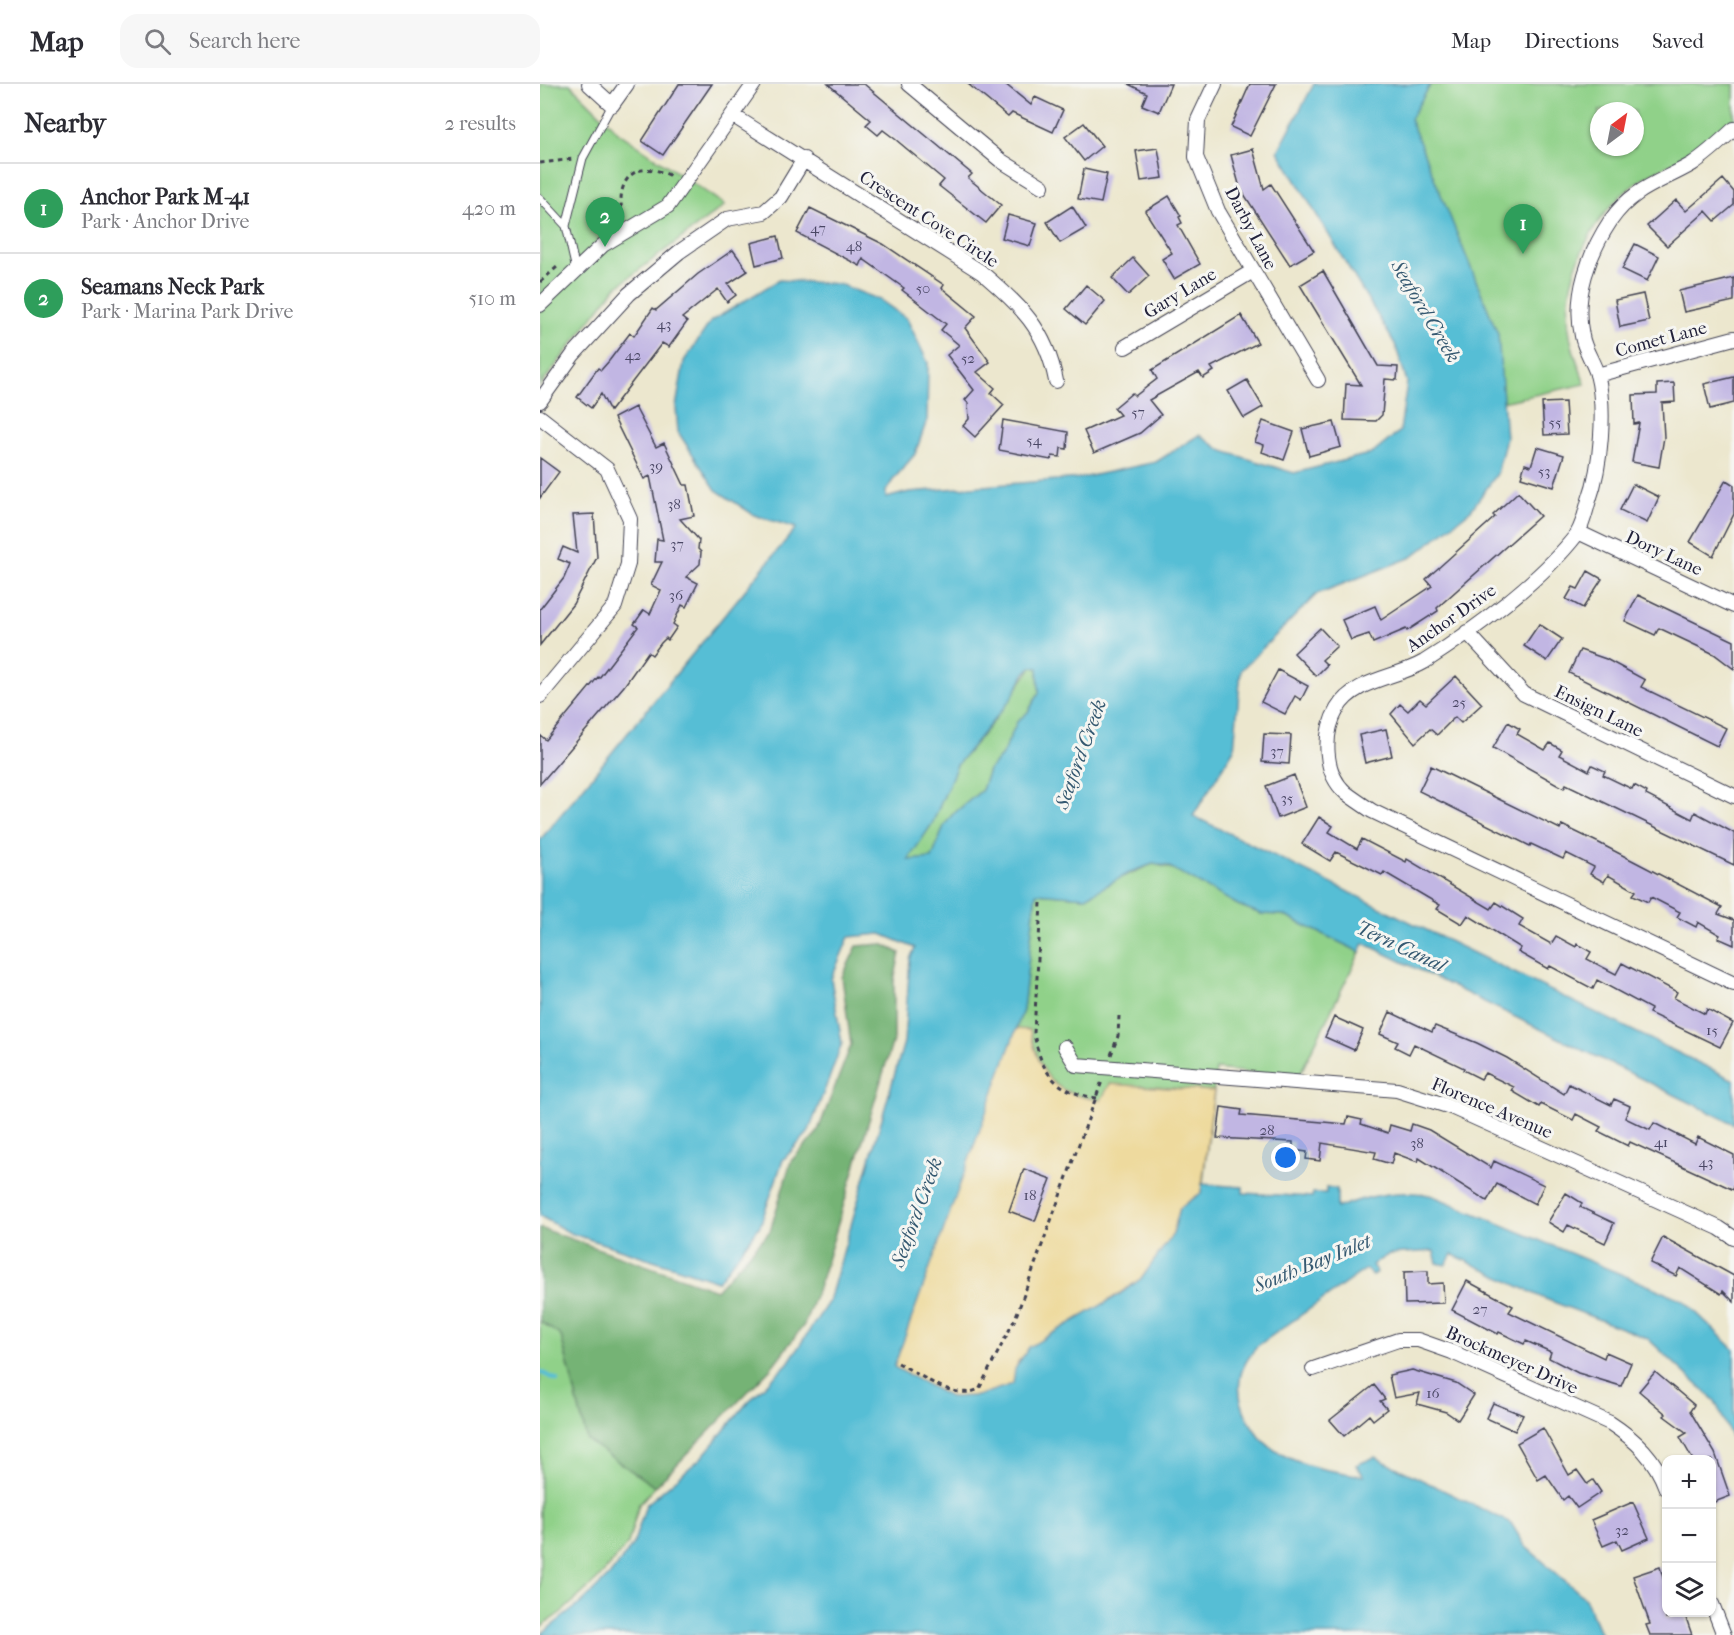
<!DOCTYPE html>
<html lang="en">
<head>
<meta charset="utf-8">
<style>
  :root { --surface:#fff; --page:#f7f7f7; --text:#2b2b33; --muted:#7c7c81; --line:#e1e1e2; --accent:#b5179e }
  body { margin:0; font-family:"IM FELL French Canon",serif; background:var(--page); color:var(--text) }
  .controls { position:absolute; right:18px; bottom:18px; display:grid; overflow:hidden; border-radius:12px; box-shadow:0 2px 4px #0004 }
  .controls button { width:54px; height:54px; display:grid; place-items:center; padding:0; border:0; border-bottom:2px solid var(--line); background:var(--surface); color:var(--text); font:30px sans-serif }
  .compass { position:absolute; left:1050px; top:18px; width:54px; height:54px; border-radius:50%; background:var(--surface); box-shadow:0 2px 4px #0004; rotate:32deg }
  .you { position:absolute; left:746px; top:1074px; width:21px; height:21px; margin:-15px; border:4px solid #fff; border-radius:50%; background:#1a73e8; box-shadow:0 0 0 9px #1a73e833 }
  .badge { display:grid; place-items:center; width:39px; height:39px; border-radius:50%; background:var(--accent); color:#fff; font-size:20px; font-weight:700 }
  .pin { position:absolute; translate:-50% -50px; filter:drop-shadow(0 2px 3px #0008) }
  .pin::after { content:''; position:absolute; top:32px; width:21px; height:18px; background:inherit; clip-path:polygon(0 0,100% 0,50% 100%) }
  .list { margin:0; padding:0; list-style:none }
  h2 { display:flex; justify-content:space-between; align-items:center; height:78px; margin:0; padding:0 24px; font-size:26px }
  h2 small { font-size:20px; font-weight:400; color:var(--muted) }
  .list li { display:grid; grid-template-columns:39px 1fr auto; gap:18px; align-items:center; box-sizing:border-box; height:90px; padding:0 24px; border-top:2px solid var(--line) }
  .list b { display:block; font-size:22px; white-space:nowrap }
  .list p { margin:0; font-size:20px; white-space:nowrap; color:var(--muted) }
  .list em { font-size:20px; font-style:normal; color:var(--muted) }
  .icon { flex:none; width:33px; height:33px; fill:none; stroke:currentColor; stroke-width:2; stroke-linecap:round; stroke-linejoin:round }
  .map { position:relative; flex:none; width:1194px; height:1551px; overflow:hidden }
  header { display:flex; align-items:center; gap:36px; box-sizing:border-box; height:84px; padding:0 30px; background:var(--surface); border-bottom:2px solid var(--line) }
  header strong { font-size:28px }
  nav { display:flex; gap:33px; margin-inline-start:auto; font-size:21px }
  .search { width:420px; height:54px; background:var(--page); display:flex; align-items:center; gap:15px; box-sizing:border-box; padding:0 21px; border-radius:18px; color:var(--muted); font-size:22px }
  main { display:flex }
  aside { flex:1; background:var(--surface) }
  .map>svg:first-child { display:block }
  .green { fill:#90d189; stroke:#597a62; stroke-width:1.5; fill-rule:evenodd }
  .forest { fill:#74b375; stroke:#4b6a58; stroke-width:1.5 }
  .sand { fill:#eeda9e; stroke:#887e6c; stroke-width:1.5 }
  .water { fill:#57bed5; stroke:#3c7088; stroke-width:1.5; fill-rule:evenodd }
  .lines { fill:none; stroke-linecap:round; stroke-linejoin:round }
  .stream { stroke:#57bed5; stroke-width:4.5 }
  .building { fill:#c1b6e3 }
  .service-casing { stroke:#404051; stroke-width:9 }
  .minor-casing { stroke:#404051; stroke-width:16 }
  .path { stroke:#404051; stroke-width:3; stroke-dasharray:4.5 4.5; stroke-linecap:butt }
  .service { stroke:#fff; stroke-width:7 }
  .minor { stroke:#fff; stroke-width:14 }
  .labels { text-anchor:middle; stroke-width:6; stroke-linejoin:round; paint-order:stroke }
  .number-label { font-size:15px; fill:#4a4765 }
  .street-label { font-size:18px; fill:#22223b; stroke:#f6f6f2 }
  .water-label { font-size:20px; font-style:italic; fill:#355971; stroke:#f6f6f2 }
</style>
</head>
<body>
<header>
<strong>Map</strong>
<div class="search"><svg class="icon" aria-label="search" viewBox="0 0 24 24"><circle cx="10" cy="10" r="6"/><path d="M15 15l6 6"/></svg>Search here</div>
<nav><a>Map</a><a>Directions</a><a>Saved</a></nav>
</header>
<main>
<aside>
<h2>Nearby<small>2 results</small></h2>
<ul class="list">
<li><span class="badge" style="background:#2e9e5b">1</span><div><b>Anchor Park M-41</b><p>Park · Anchor Drive</p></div><em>420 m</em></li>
<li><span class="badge" style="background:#2e9e5b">2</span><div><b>Seamans Neck Park</b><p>Park · Marina Park Drive</p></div><em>510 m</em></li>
</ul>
</aside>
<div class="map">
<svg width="1194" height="1551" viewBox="0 0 1194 1551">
  <rect width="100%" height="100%" fill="#f6f6f2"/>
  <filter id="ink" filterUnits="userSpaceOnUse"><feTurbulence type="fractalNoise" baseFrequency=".0167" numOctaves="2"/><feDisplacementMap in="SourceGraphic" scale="12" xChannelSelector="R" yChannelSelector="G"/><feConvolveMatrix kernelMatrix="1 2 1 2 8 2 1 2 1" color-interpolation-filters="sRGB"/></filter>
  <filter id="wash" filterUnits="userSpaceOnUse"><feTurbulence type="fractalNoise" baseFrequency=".008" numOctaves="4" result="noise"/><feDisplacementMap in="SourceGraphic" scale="24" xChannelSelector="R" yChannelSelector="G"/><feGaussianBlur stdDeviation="1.35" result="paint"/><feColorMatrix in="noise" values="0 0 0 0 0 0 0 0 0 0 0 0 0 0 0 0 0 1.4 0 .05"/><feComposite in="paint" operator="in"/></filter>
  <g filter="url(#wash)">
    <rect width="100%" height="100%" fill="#ece7ce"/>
    <path class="green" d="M0,0h30l49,49 106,72 -110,83 -75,98z
      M891,0h303v35c-11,10 -22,23 -34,30 -19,13 -43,19 -61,32 -50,36 -82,102 -67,164 3,13 9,26 13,39l-83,18 -4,-68 -89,-215zM1059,27h36v36h-36z
      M492,583l6,1 1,25 -11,19 -11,10 -15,33 -13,15 -7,20 -30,25 -8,11 -12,33 -25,1 25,-36 25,-59 36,-43z
      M613,780l29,7 56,34 23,9 22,1 77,37 -62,126 -82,-9 -14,122 -309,176 130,-357 13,-117 50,4 31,-18z
      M0,1237l21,14 26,105 68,47 -16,17 -11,40 -30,35 -35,32 -23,16z"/>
    <path class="forest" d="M342,860l18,9 -6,28v56l-72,240 -18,48 -33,43 -116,119 -68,-47 -26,-104 -21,-15v-93l176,62 54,-59 21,-70 26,-28 34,-88 -9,-68 15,-31z"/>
    <path class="sand" d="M476,945l14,1c10,46 23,65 71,70l9,-16 104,7 -13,102 -21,15 -7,26 -31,44 -124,83 -5,23 -36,12 -27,1 -57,-30z"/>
    <path class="water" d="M774,0h117l-21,35 88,215 8,104 -9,36 -26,36 -59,47 -95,37 -76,76 -7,79 -41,67 541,264v44l-370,-181 -4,9 -77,-37 -22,-1 -23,-9 -70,-39 -15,-2 -20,7 -47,26 -50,-4 -13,117 -129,357 56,30 27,-1 36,-12 2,-15 14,-22 88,-51 25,-18 31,-44 7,-26 21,-15 1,-9 41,3v6l69,4 1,-4h13v-6l11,2v19c29,-12 65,-20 96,-12l250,104 51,49v94l-19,-42 -68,-63 -104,-40 -91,-44 -6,11 -9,-2 -3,-12 -45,3 -17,11 5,7 -5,3 -6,-6 -110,78c-7,10 -15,21 -16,33 -4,26 15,58 36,71 25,16 60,21 88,25l-8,-11 19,-8 136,66 14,23 60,52 16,37h-1061l41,-32 28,-27 24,-31 13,-40 55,-47 46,-55 41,-40 41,-62 75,-259 6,-83 5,-11 -34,-14 -32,3 -18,42 11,64 -12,33 -22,57 -25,27 -23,66 -42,55 -148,-48 -30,-17v-376l256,-312 -42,-13 -38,-25 -38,-58 -2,-25 8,-46 27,-40 68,-41 60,4 41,16 27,19 21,44 -1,57 -12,34 -22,26 -7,11v7l23,-6 172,-14 75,-16 43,-27 24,16 71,22 79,-20 27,-22 7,-49 -12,-38 -117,-193zM491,583l7,1 1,25 -11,19 -11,10 -15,33 -13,15 -7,20 -30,25 -8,11 -12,32 -24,2 24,-36 25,-59 54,-66 14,-26z"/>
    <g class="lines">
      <path class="stream" d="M0,1288l17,8"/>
    </g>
    <g id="blocks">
      <path class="building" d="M139,0h33l-49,71 -21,-14z
        M288,0h36l108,90 -4,4 33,27 -15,18 -47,-37 5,-6 -49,-41 -12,-9 -5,5 -12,-10 5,-5z
        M428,0h37l26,21 4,-8 28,13 -10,22 -41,-19 -4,4z
        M588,0h43l-12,28 -17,-7 5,-12z
        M710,0h26l-26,52 -19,-9z
        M544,39l18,23 -18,15 -19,-24z
        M618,64l5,30 -22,3 -5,-30z
        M713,65l11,40 7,-5 43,67 -24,14 -50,-77 -9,-33z
        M544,85l23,5 -6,29 -23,-4z
        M1183,95l11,13v13l-19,16 -9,-10 -39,35 -20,-20 29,-26 10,11z
        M629,112l12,20 -2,1 3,6 -4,2 22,39 -26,15 -12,-20 10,-6 -27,-42z
        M532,122l14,22 -26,15 -13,-21z
        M270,124l73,36 61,41 -2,3 34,28 -11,12 25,34 -13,10 18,16 -4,5 13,12 -29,32 -12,-11 6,-7 -1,-16 -3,-3 9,-10 -27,-35 12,-10 -18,-15 5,-6 -44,-34 2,-2 -41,-29 -3,7 -63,-33z
        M468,131l29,8 -7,23 -28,-8z
        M238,152l5,22 -27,7 -5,-22z
        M1095,160l24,12 -12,25 -25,-12z
        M193,166l15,21 -20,13 8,11 -9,7 -9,-13 -36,29 5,4 -18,25 -7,-4 -52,68 -9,-17 -10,14 -14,-11 21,-29 3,2 8,-9 21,-28 4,3 19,-28 3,2 42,-36z
        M593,174l16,18 -21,19 -16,-17z
        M783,187l55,95 20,1 -1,13 -12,-1 -3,36 -6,6 -32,-1 2,-36 15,1 -61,-100z
        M1194,194v23l-50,11 -5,-21z
        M546,201l19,16 -20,24 -19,-16z
        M1103,210l6,27 -29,6 -5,-27z
        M701,231l17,28 -47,24 3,4 -11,7 -4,-6 -50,28 12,15 -21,18 -46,20 -10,-22 36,-16 -6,-7 18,-15 3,3 22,-17 -5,-9z
        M1194,293v26l-24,6 -6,-25z
        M707,296l16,27 -19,11 -16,-27z
        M1134,299l1,19 -13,1 2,34 -5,30 -27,-5 7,-39 -5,1 -1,-29 24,-1v-10z
        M1025,318l2,32 -23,1 -2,-32z
        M95,323l21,40 8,-4 20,42h4l6,31 -14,3 19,21 -1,9 3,3 -1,12 -14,13 12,6 -12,24 -4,-2 -9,19 4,3 -9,13 -2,-2 -5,5 -9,12 -4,-3 -24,34 -84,98v-49l6,5 52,-63 1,1 39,-51 -4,-3 10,-14 6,4 11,-24 -10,-5 11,-23h-7l2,-23 6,1 -13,-64 -6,3 -30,-61z
        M463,336l65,12 -1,17 -6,-1 -1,9 -8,-1 -1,4 -52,-10z
        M723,337l31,11 -10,28 -22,-8 2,-7 -9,-3z
        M794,338l7,25 -32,9 -7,-27z
        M997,363l27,8 -10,32 -33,-10 4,-13 6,2z
        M0,374l19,14 -19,26z
        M1186,396l8,5v29l-21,42 -23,-14z
        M1093,400l26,13 -12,26 -27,-13z
        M978,408l22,24 -103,92 1,3 -31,20 -1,-2 -33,14 -4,-9 -18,6 -9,-20 33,-14 6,14 51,-34 -6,-7 69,-62 -2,-2z
        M54,430l3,43 -24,47 -33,41v-36l24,-31 6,-14 -12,-5 5,-12 14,6 -4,-38z
        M1048,487l14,8 -19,29 -17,-9 7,-12 5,2z
        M1098,511l96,46v28l-20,-15 -55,-26 -4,7 -30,-14z
        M999,540l23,15 -15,22 -23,-15z
        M780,544l17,18 -15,14 5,5 -11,11 -22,-23z
        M1040,566l26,9 39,21 -4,7 85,41 -9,18 -148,-73z
        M738,586l30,16 -7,14 -6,-4 -10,18 -24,-12z
        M916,592l26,28 -21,19 -6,-6 -18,18 -7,-6 -15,14 -24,-29 9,-10 8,7 12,-12 6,5z
        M968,638l12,7 -3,5 28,16 5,-7 12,7 -3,5 30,16 3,-6 13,6 -2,4 29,14 2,-4 13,7 -1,3 46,24 3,-7 39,21v32l-168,-81 -2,4 -71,-40z
        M846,645l6,27 -27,7 -6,-28z
        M724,650l27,1 -2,29 -27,-2z
        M891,682l129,63 2,-4 37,18 123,64 -4,7 16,6v25l-16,-7 2,-3 -22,-13 -2,5 -19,-10 3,-5 -29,-15 -3,5 -15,-7 3,-4 -28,-16 -4,7 -14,-8 4,-7 -28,-14 -3,6 -32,-15 -1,2 -111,-55z
        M754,691l12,32 -28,11 -12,-32z
        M779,733l14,9 -4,6 28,17 5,-10 44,23 1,-3 84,50 5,-7 27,17 -4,7 32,18 5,-8 20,11 1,-3 14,8 -4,7 29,15 6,-11 55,29 -3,6 31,16 2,-5 26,14 -13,24 -71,-34 2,-4 -54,-29 -4,9 -43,-23 -2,3 -30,-17 3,-4 -53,-33 -6,9 -25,-15 3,-4 -56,-33 -2,3 -46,-23 -6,9 -28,-17z
        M850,928l42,20 3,-6 42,17 30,15 57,36 5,-10 42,21 3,-6 16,7 -5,12 25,12 4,-7 41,21 3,-7 36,18v35l-104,-48 -2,4 -30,-15 3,-4 -25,-13 -3,6 -32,-16 -2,3 -27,-16 2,-4 -29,-14 -4,6 -18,-9 1,-2 -50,-24 -5,10 -14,-7 3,-5 -18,-8z
        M794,933l29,13 -9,20 -29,-13z
        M681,1023l21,3 -1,5 105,9 2,-7 14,3 -1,4 27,9 2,-8 20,6 2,-7 17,6 62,38 3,-7 50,24 -9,19 -38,-20 -10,17 -68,-43 -1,4 -24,-9 -3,11 -17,-5 2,-7 -54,-9 -2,18 -14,-2 1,-7 -14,-2v-8l-76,-4z
        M484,1085l27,10 -16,42 -26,-10z
        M1026,1109l16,10 -2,4 34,16 -9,20 -37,-18 -4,7 -16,-10z
        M1123,1153l71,39v26l-11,-11 -2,3 -41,-26 -4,8 -26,-13z
        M888,1187v13l15,-1 1,20 -39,1 -1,-32z
        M927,1197l46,25 -4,6 95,46 2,-6 25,11 -10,23 -43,-13 -29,-15 2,-6 -25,-11 -2,3 -25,-12 -1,2 -46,-24z
        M872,1286l44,13 18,12 -16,25 -12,-8 -29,-8 3,-11 -26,5 -5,-23z
        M1115,1288l39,33 -4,6 25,42 15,43 -18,7v-43h-19l-13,-23 7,-4 -23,-17 2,-2 -27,-23z
        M834,1301l11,14 -5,2 7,8 -14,11 -4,-5 -25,21 -14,-16z
        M953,1319l30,12 -8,16 -29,-13z
        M1003,1344l26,47 8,-5 10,14 6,-4 8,12 -24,16 -9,-12 -5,4 -17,-25 -8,5 -21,-37z
        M1093,1418l16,36 -27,12 -5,-10 -14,6 -12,-26z
        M1120,1483l6,21v30l18,-6 8,23h-42l-4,-10 4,-1 -17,-48z"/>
    </g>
  </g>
  <g filter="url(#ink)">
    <use href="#blocks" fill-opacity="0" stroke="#404051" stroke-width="1.5"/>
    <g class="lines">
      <g class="service-casing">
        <path id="service" d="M0,114l26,28
          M36,186l-10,-44 17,-68 29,-53"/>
      </g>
      <g class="minor-casing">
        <path id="minor" d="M49,0l23,21 15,-21
          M369,0l91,76 42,26
          M675,0l-17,36 -2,37 22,54 100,169
          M192,31l249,157c39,33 65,57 75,109
          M1194,45c-14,13 -27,25 -42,35 -31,18 -59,24 -81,56 -22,33 -38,76 -29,116 2,13 11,25 15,38 9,34 4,93 -8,126 -3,10 -6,25 -12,34 -35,46 -104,97 -153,128 -27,16 -70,17 -87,47 -14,24 -14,64 9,84 8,6 17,12 26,18l362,173
          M0,221l63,-60 65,-39 86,-122
          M585,263l128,-76
          M1057,291l137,-37
          M0,317l33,-46 56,-61 50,-42 48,-33 37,-7 17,-15 23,-38
          M0,333l67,52 23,50 -2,45 -13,42 -75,90
          M1038,448l156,74
          M927,548l57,62 210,102
          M525,963l11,18 321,25 54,17 268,121 15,10
          M773,1285l85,-29h20l34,12 158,71c26,17 45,35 56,65
          M1172,1520l12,31"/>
      </g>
      <path class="path" d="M0,79l34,-4
        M83,133c-9,-38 13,-60 50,-40
        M0,198l17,-15
        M501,819l-7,130c7,41 22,59 63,65
        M571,971l7,-19 1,-20
        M358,1279c22,11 56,39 81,26l36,-70 87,-238"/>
      <use href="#service" class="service"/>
      <use href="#minor" class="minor"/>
    </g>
  </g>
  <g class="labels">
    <g class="number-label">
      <text x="278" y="149">47</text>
      <text x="314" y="167">48</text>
      <text x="383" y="209">50</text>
      <text x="124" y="245">43</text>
      <text x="93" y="276">42</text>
      <text x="428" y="279">52</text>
      <text x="598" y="333">57</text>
      <text x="1015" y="343">55</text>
      <text x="494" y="361">54</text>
      <text x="116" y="387">39</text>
      <text x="1004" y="392">53</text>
      <text x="134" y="425">38</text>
      <text x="137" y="465">37</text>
      <text x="136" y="516">36</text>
      <text x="919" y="623">25</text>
      <text x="737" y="672">37</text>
      <text x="747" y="719">35</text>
      <text x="1172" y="951">15</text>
      <text x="727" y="1051">28</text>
      <text x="1121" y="1063">41</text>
      <text x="877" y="1064">38</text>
      <text x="1166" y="1083">43</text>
      <text x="490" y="1116">18</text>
      <text x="940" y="1230">27</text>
      <text x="893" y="1314">16</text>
      <text x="1082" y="1451">32</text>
    </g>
    <g class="street-label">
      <text transform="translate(389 135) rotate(33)" y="6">Crescent Cove Circle</text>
      <text transform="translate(711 144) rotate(62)" y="6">Darby Lane</text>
      <text transform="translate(640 209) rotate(-31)" y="6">Gary Lane</text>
      <text transform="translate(1121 255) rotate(-15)" y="6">Comet Lane</text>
      <text transform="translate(1124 469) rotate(25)" y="6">Dory Lane</text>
      <text transform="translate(911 534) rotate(-35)" y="6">Anchor Drive</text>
      <text transform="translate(1059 627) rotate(26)" y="6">Ensign Lane</text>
      <text transform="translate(952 1024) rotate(23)" y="6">Florence Avenue</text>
      <text transform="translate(972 1276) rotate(24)" y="6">Brockmeyer Drive</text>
    </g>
    <g class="water-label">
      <text transform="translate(886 227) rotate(59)" y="7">Seaford Creek</text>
      <text transform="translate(540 670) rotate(-70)" y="7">Seaford Creek</text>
      <text transform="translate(861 862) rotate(25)" y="7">Tern Canal</text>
      <text transform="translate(376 1128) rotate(-70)" y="7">Seaford Creek</text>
      <text transform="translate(772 1179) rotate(-22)" y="7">South Bay Inlet</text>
    </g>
  </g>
</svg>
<div class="controls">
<button>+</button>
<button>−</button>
<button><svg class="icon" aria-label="layers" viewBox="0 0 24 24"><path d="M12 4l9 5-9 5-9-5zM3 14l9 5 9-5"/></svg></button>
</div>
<svg class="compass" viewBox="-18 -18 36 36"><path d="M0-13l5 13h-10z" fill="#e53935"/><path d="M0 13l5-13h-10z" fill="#7c7c81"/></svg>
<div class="you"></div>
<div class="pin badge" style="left:983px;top:170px;background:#2e9e5b">1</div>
<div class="pin badge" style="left:65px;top:163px;background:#2e9e5b">2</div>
</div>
</main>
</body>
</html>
